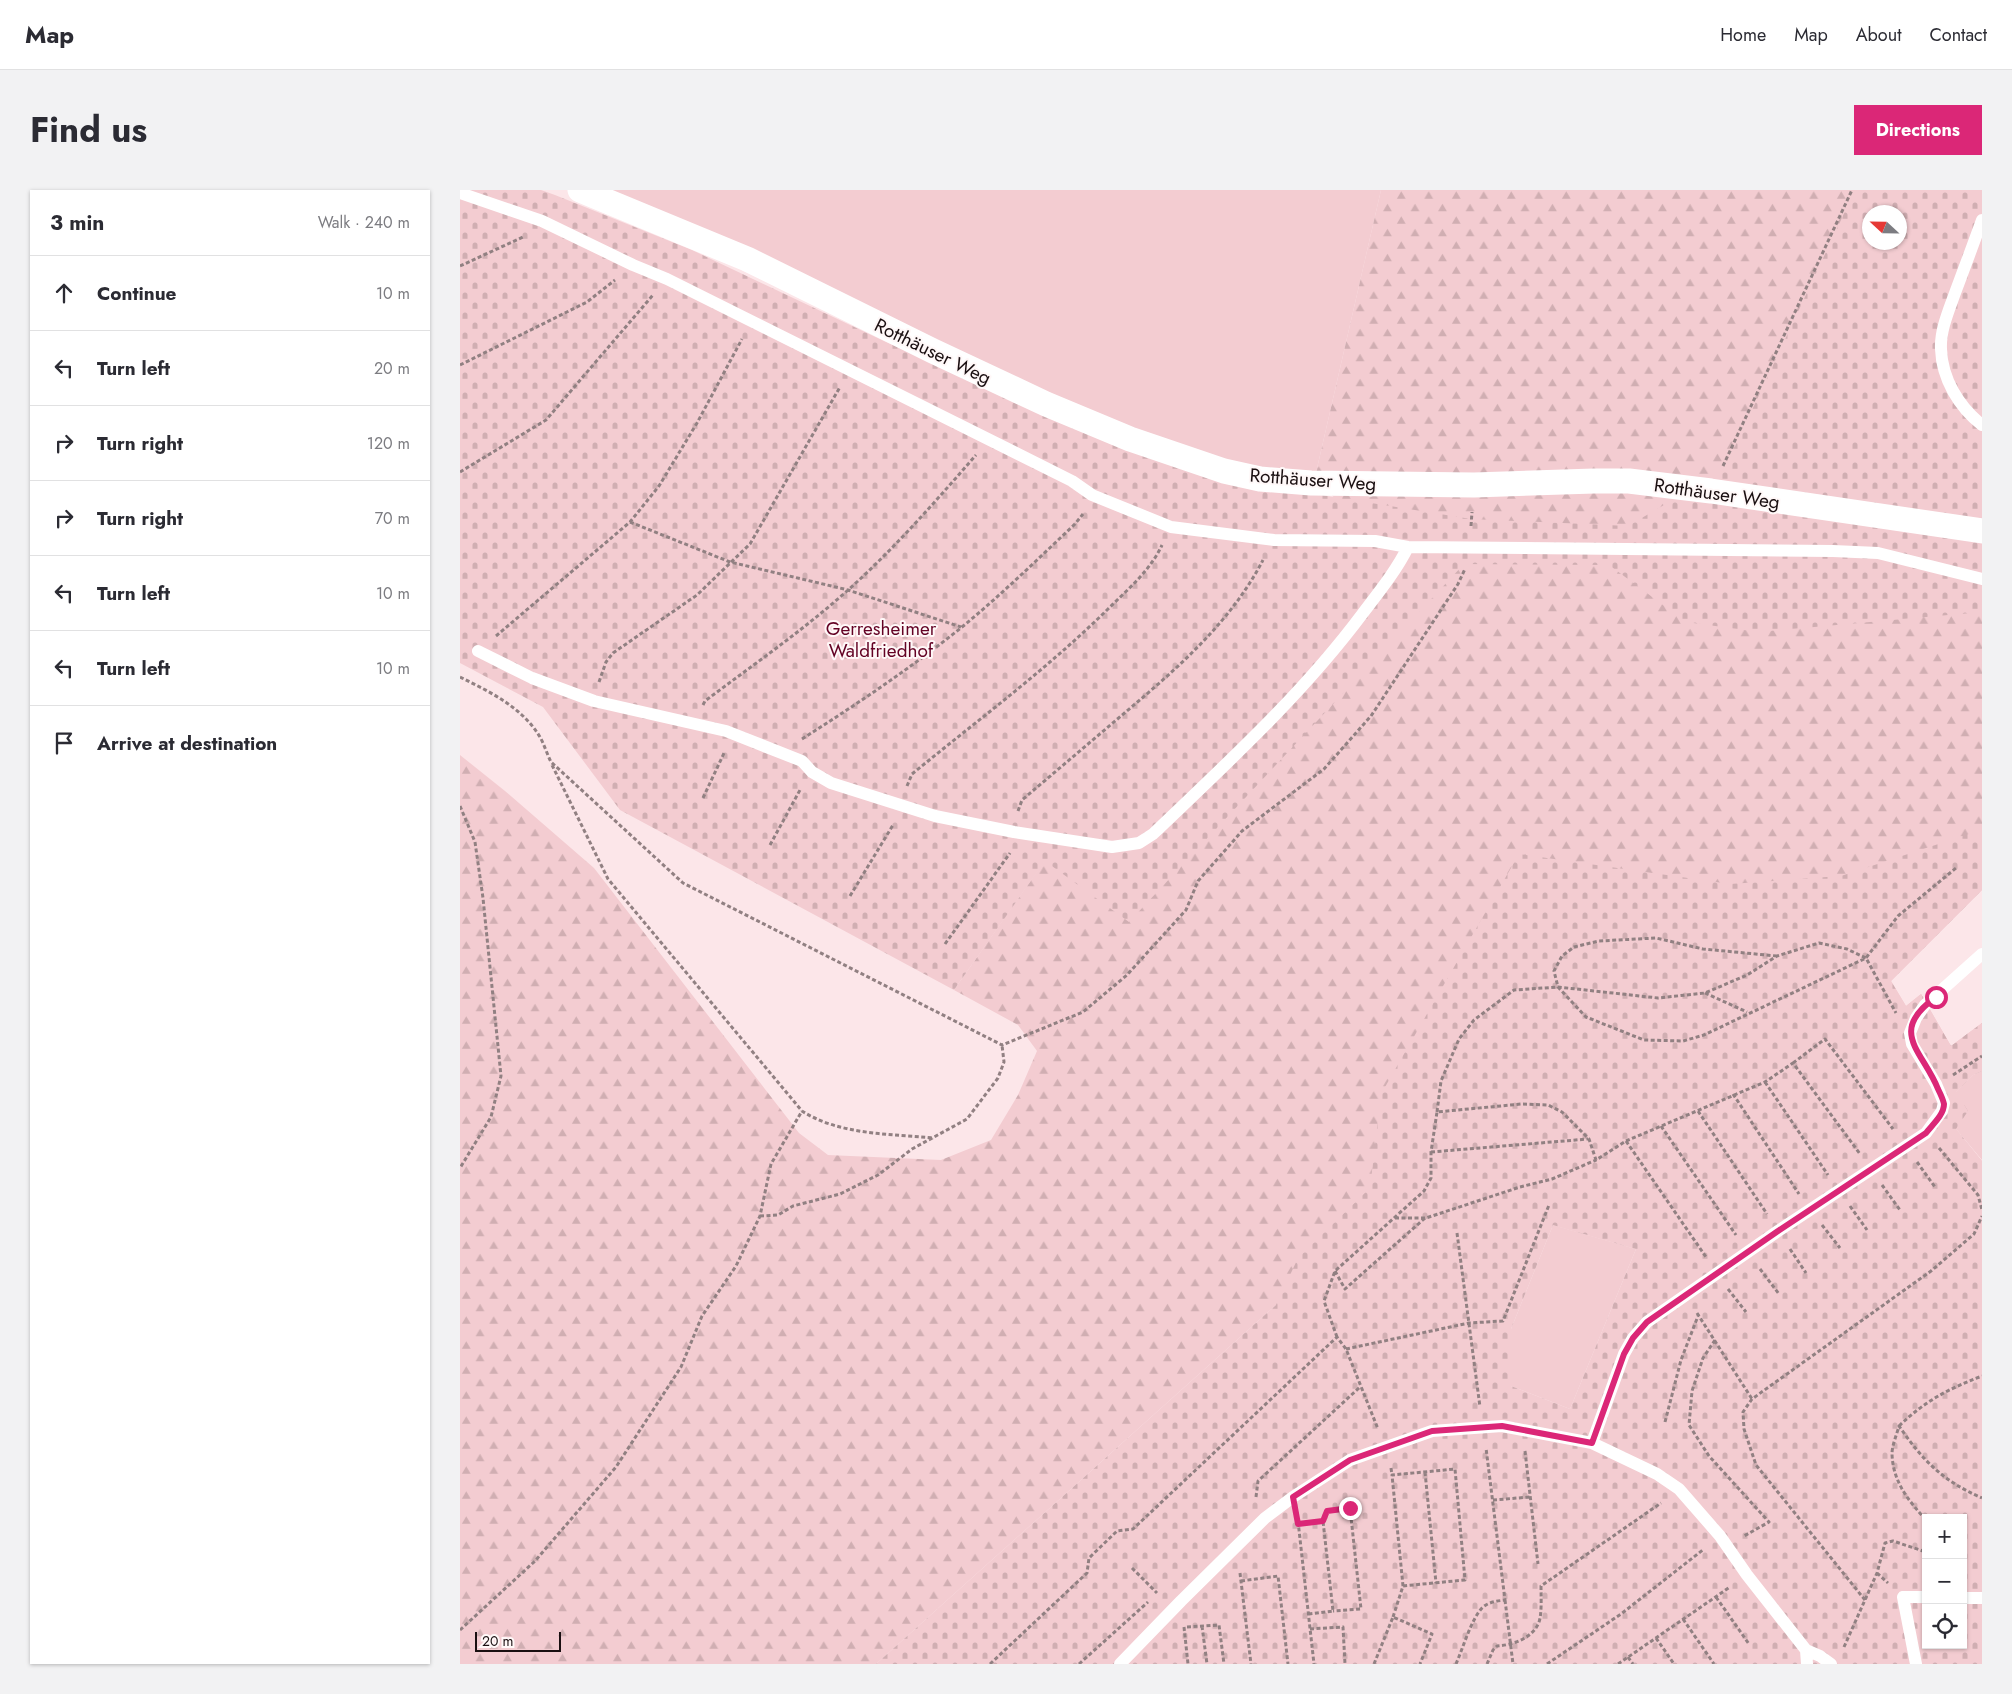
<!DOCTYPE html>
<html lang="en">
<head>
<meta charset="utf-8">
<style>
  :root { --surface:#fff; --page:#f2f2f3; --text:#2b2b33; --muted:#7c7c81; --line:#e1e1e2; --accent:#db2777 }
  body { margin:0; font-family:Jost,sans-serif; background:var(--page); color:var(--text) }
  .controls { position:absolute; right:15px; bottom:15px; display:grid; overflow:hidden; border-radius:0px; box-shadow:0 1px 4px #0004 }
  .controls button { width:45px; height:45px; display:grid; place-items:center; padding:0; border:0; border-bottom:1px solid var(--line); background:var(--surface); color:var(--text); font:25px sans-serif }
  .compass { position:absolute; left:1402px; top:15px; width:45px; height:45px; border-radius:50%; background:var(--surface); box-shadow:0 1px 4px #0004; rotate:292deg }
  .scale { position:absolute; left:15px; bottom:12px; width:86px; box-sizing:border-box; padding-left:5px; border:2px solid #1a0f11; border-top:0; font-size:14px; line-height:18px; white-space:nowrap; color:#1a0f11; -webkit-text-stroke:4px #fff8f8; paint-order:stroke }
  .stop { position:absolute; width:15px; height:15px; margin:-11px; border:4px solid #db2777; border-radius:50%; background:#fff }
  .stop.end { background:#db2777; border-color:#fff; box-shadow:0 1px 5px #0008 }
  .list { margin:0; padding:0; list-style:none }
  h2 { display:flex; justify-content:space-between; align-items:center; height:65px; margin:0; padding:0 20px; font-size:21px }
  h2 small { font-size:16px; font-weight:400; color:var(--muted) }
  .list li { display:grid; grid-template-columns:32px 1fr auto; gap:15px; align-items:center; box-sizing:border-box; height:75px; padding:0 20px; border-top:1px solid var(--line) }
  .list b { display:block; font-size:19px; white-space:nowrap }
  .list em { font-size:16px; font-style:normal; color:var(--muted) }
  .icon { flex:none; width:28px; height:28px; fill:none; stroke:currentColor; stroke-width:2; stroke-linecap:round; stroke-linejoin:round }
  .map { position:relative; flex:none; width:1522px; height:1474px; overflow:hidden; border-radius:0px }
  header { display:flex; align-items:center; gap:30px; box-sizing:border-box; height:70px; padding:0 25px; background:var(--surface); border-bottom:1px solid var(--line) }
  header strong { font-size:24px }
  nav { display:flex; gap:28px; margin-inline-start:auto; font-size:18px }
  .intro { display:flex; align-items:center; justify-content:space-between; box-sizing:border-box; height:120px; padding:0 30px }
  h1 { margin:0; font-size:35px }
  .button { padding:12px 22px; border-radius:0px; background:var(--accent); color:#fff; font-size:18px; font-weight:700 }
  main { display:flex; gap:30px; padding:0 30px }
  aside { flex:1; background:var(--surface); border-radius:0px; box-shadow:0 1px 4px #0004 }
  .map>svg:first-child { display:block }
  .green { fill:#f3ccd1 }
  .forest { fill:url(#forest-firs); fill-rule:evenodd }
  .cemetery { fill:url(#cemetery-stones); fill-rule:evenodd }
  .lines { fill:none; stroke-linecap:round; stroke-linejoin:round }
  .path { stroke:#918082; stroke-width:3; stroke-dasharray:4 2.5; stroke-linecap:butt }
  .lane { stroke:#fff; stroke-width:12 }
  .street { stroke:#fff; stroke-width:25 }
  .route { stroke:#db2777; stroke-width:6 }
  .labels { text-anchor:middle; stroke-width:4; stroke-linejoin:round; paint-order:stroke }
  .street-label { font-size:19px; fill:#1a0f11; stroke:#fff8f8 }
  .park-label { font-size:19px; fill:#630224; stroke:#fff8f8 }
</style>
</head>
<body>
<header>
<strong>Map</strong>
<nav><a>Home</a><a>Map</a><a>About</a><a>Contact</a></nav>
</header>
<div class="intro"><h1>Find us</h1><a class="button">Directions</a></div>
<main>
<aside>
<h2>3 min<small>Walk · 240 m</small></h2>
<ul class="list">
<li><svg class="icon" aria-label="ahead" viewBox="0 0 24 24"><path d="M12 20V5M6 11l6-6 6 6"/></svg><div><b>Continue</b></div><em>10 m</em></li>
<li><svg class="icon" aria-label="left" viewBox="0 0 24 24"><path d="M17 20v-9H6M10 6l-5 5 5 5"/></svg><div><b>Turn left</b></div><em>20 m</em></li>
<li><svg class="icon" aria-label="right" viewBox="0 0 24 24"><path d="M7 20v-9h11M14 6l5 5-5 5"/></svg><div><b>Turn right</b></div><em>120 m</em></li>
<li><svg class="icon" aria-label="right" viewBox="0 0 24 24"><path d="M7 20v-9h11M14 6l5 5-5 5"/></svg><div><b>Turn right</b></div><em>70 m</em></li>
<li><svg class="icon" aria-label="left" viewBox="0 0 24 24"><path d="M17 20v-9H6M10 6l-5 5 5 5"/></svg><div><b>Turn left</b></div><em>10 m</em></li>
<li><svg class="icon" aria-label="left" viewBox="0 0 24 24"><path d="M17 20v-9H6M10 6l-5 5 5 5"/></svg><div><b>Turn left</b></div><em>10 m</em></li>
<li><svg class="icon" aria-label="arrive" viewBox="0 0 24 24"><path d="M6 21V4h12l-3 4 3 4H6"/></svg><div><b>Arrive at destination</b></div></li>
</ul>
</aside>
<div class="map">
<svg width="1522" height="1474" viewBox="0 0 1522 1474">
  <defs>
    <pattern id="forest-firs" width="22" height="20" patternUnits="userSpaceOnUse" patternTransform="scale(1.25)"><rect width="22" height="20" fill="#f3ccd1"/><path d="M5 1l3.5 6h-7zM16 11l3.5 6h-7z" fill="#d0aeb2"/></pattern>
    <pattern id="cemetery-stones" width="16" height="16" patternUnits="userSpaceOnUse" patternTransform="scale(1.25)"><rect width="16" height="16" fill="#f3ccd1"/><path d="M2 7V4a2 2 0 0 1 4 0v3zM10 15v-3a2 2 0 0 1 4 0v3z" fill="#d0aeb2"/></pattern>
  </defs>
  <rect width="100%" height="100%" fill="#fce6e9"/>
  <path class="green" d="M140,0h781l-66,287 -105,-20 -76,-23z
    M1522,881v89l-26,-31v-37l17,-17z
    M1093,1035l83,24 -66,160 -59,-23v-57z"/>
  <path class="forest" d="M921,0h601v700l-91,91 15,25 15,-12 30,52 31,-23v48l-9,4 -17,17 12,19 -12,18 26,32v503h-326l-20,-415 -87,-25 -273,81 -400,359h-416v-909l45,36 89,77 205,265 29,22 113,5 50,-20 27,-45 19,-44 -19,-26 -64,-35 91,-130 84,61 261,-363 -75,-81zM1410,22h30v30h-30zM1466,1328h37v127h-37z"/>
  <path class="cemetery" d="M0,0h81l14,5 137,55 194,92 174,77 255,75 156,25 157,7 96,-56 131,-280h127v422l-223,20 -73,-10 -77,-57 -145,-1 -335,358 -84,-61 -91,129 -334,-180 -77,-103 -83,-44zM1410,22h30v30h-30z
    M1521,640l1,1v59l-91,91 15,25 15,-12 30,52 31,-23v48l-9,4 -17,17 12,19 -12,18 26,32v503h-1106l400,-359 22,-47 72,-70 11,-94 138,-240 211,30 111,-8zM1093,1035l83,24 -66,160 -59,-23v-57zM1466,1328h37v127h-37z"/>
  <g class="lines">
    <path class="path" d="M0,76l63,-29
      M0,175l127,-63 28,-22
      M1263,276l129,-276
      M0,282l86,-52 107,-125
      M170,332l100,40 118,28 113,37
      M1011,336l1,-14
      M36,446l134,-114 29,-36 38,-63 45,-84
      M0,487c30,15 62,30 80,60 4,7 7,17 11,25l132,121 319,162 81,-33 44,-37 59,-65 12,-29 44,-50 82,-62 47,-53 87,-132 7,-15
      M139,492l7,-20 7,-9 84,-58 53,-51 90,-157
      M243,515l2,-4c48,-36 97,-70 142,-110 47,-42 88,-89 129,-136
      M342,549c55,-35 109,-71 160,-112 39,-32 76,-68 113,-103l8,-10
      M92,575l56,114 194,232c37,24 89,23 132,27
      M447,596l5,-12c66,-54 135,-105 196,-165 20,-20 42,-38 54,-64
      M243,608l22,-47
      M0,616l15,36 8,56 18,178 -10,41 -31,51
      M558,621l4,-11c33,-28 66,-56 99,-84 53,-45 109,-92 142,-156
      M310,655l30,-55
      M390,706l43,-71
      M485,754l65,-91
      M1317,766l-74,-7 -47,-11 -57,3 -25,6 -12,9 -8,15 4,16 28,30 58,23 39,1 21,-6 162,-77 32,-42 58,-48
      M1245,803l42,19
      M1333,873l32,-24 68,90
      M1493,885l29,-19
      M1305,892l63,93
      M1273,904l66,100
      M1238,921l69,103
      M977,922l4,-31 18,-42 15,-19 40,-30 44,-3 100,11 47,-5 42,-18 30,-19 42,-13 28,6 19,9 30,55
      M1201,936l75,109
      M1166,951l80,116
      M1479,958l39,47 4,15
      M971,962l157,-13
      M1457,972l18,25
      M1422,995l18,25
      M1390,1016l17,24
      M300,1026l18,-1 15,-9 47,-12 38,-19 34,-26 55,-30 31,-41 6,-16 -2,-17
      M935,1028h31l94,-31 32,-8 44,-19
      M1362,1035l18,23
      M997,1043l23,174
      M1330,1059l16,24
      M1300,1079l19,25
      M875,1081l10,18 80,-71
      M1268,1099l18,23
      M1237,1123l55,86
      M877,1147l-13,-36 11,-30 89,-80 7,-13v-26l6,-40 84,-8 27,1 14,7 27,27 7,21 30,-19 139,-59 28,-19 67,91
      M1255,1150l-12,18 -11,33 -3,34 20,31 60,66 -25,14
      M886,1159l123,-26 34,-2 46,-116
      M1205,1232l16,-62 17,-44
      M1439,1236c26,-25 49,-37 83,-50
      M1065,1261l13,113
      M931,1278l1,7
      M965,1282l11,111
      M796,1307l2,-16 102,-94
      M1033,1310l37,-3
      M1466,1330c-18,-20 -33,-38 -34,-66 0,-9 5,-20 7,-28 24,35 44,55 83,72
      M838,1331l16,143
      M863,1331l4,-10 23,-3 11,101 -28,2
      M838,1334l25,-3 10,90 -24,3
      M672,1378l25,25
      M780,1383l11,91
      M1417,1383l11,10
      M781,1391l37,-5 10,88
      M1256,1407l33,47
      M1045,1410l8,64
      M1405,1410l-109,-135 -12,-36 -1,-17 9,-13 179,-128 43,-37 8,-18
      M933,1427l10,-31 -11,-111 63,-6 10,111 -62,6
      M1223,1429l31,45
      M742,1436l5,38
      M724,1437l4,37
      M727,1437l32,-2 5,39
      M850,1439l33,-2 2,37
      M0,1440l75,-69 81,-94 65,-100 21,-51 34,-50 24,-50 11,-52 31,-53
      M1196,1448l18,26
      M1384,1457l33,-74 8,-30 8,-2 33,11
      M1168,1467l5,7
      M530,1474l97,-91 2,-15 28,-27 16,-2 204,-192 9,12 32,80
      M619,1474l69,-62
      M914,1474l19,-47 39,17 -12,30
      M996,1474c7,-16 15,-44 26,-56 6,-6 15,-7 23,-8l-19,-152
      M1027,1474l6,-14 4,-4c16,-1 36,-8 42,-24 3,-8 2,-27 2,-36l120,-83
      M1087,1474l74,-50 83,-65
      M1158,1474l112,-77"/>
    <path class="lane" d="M0,3l82,28 91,44 34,14 405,202 20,14 79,32 103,13 101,1 33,6 425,4 45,2 104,26
      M1522,30c-9,25 -18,49 -27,73 -6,17 -15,37 -14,56 1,30 18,58 41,76
      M18,461l54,27 62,23 132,30 76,30 10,11 19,11 104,33 79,16 98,15 27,-4 14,-9c74,-71 148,-138 210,-221 16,-21 33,-42 45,-66
      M1132,1253l32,-89 9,-16 14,-16 131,-91 148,-98 16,-22 2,-8 -8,-19 -24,-40 -2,-11 6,-15 9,-13 57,-51
      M1503,1408h19
      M1346,1460l14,6 11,8
      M660,1474l61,-63 84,-83 28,-21 57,-37 82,-29 70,-5 90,17 65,31 22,15 41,47 27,39 59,75 1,14
      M1456,1474l-13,-67h23"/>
    <path class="street" d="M120,0l167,69 186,92 113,53 84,35 94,32 36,8 51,4 163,2 120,-4h35l82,10 271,40"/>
  </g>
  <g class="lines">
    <path class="route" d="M890,1318l-23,3 -4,10 -25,3 -5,-27 57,-37 82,-29 70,-5 90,17 32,-89 9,-16 14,-16 131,-91 148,-98c6,-8 18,-18 18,-29 -1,-5 -4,-11 -6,-15 -15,-38 -51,-57 -2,-92"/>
  </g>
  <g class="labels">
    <g class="street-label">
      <text transform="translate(473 161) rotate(26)" y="7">Rotthäuser Weg</text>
      <text transform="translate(853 289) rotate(4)" y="7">Rotthäuser Weg</text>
      <text transform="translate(1257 303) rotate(8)" y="7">Rotthäuser Weg</text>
    </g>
    <g class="park-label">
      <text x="421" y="445">Gerresheimer<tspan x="421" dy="22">Waldfriedhof</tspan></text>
    </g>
  </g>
</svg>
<div class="controls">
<button>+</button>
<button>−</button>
<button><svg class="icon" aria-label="locate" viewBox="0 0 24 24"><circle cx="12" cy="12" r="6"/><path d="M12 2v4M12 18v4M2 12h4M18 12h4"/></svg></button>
</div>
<svg class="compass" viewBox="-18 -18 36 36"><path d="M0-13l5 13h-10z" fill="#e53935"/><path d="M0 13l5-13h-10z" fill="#7c7c81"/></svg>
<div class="scale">20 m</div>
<div class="stop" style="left:1476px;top:807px"></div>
<div class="stop end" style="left:890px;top:1318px"></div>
</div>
</main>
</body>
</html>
